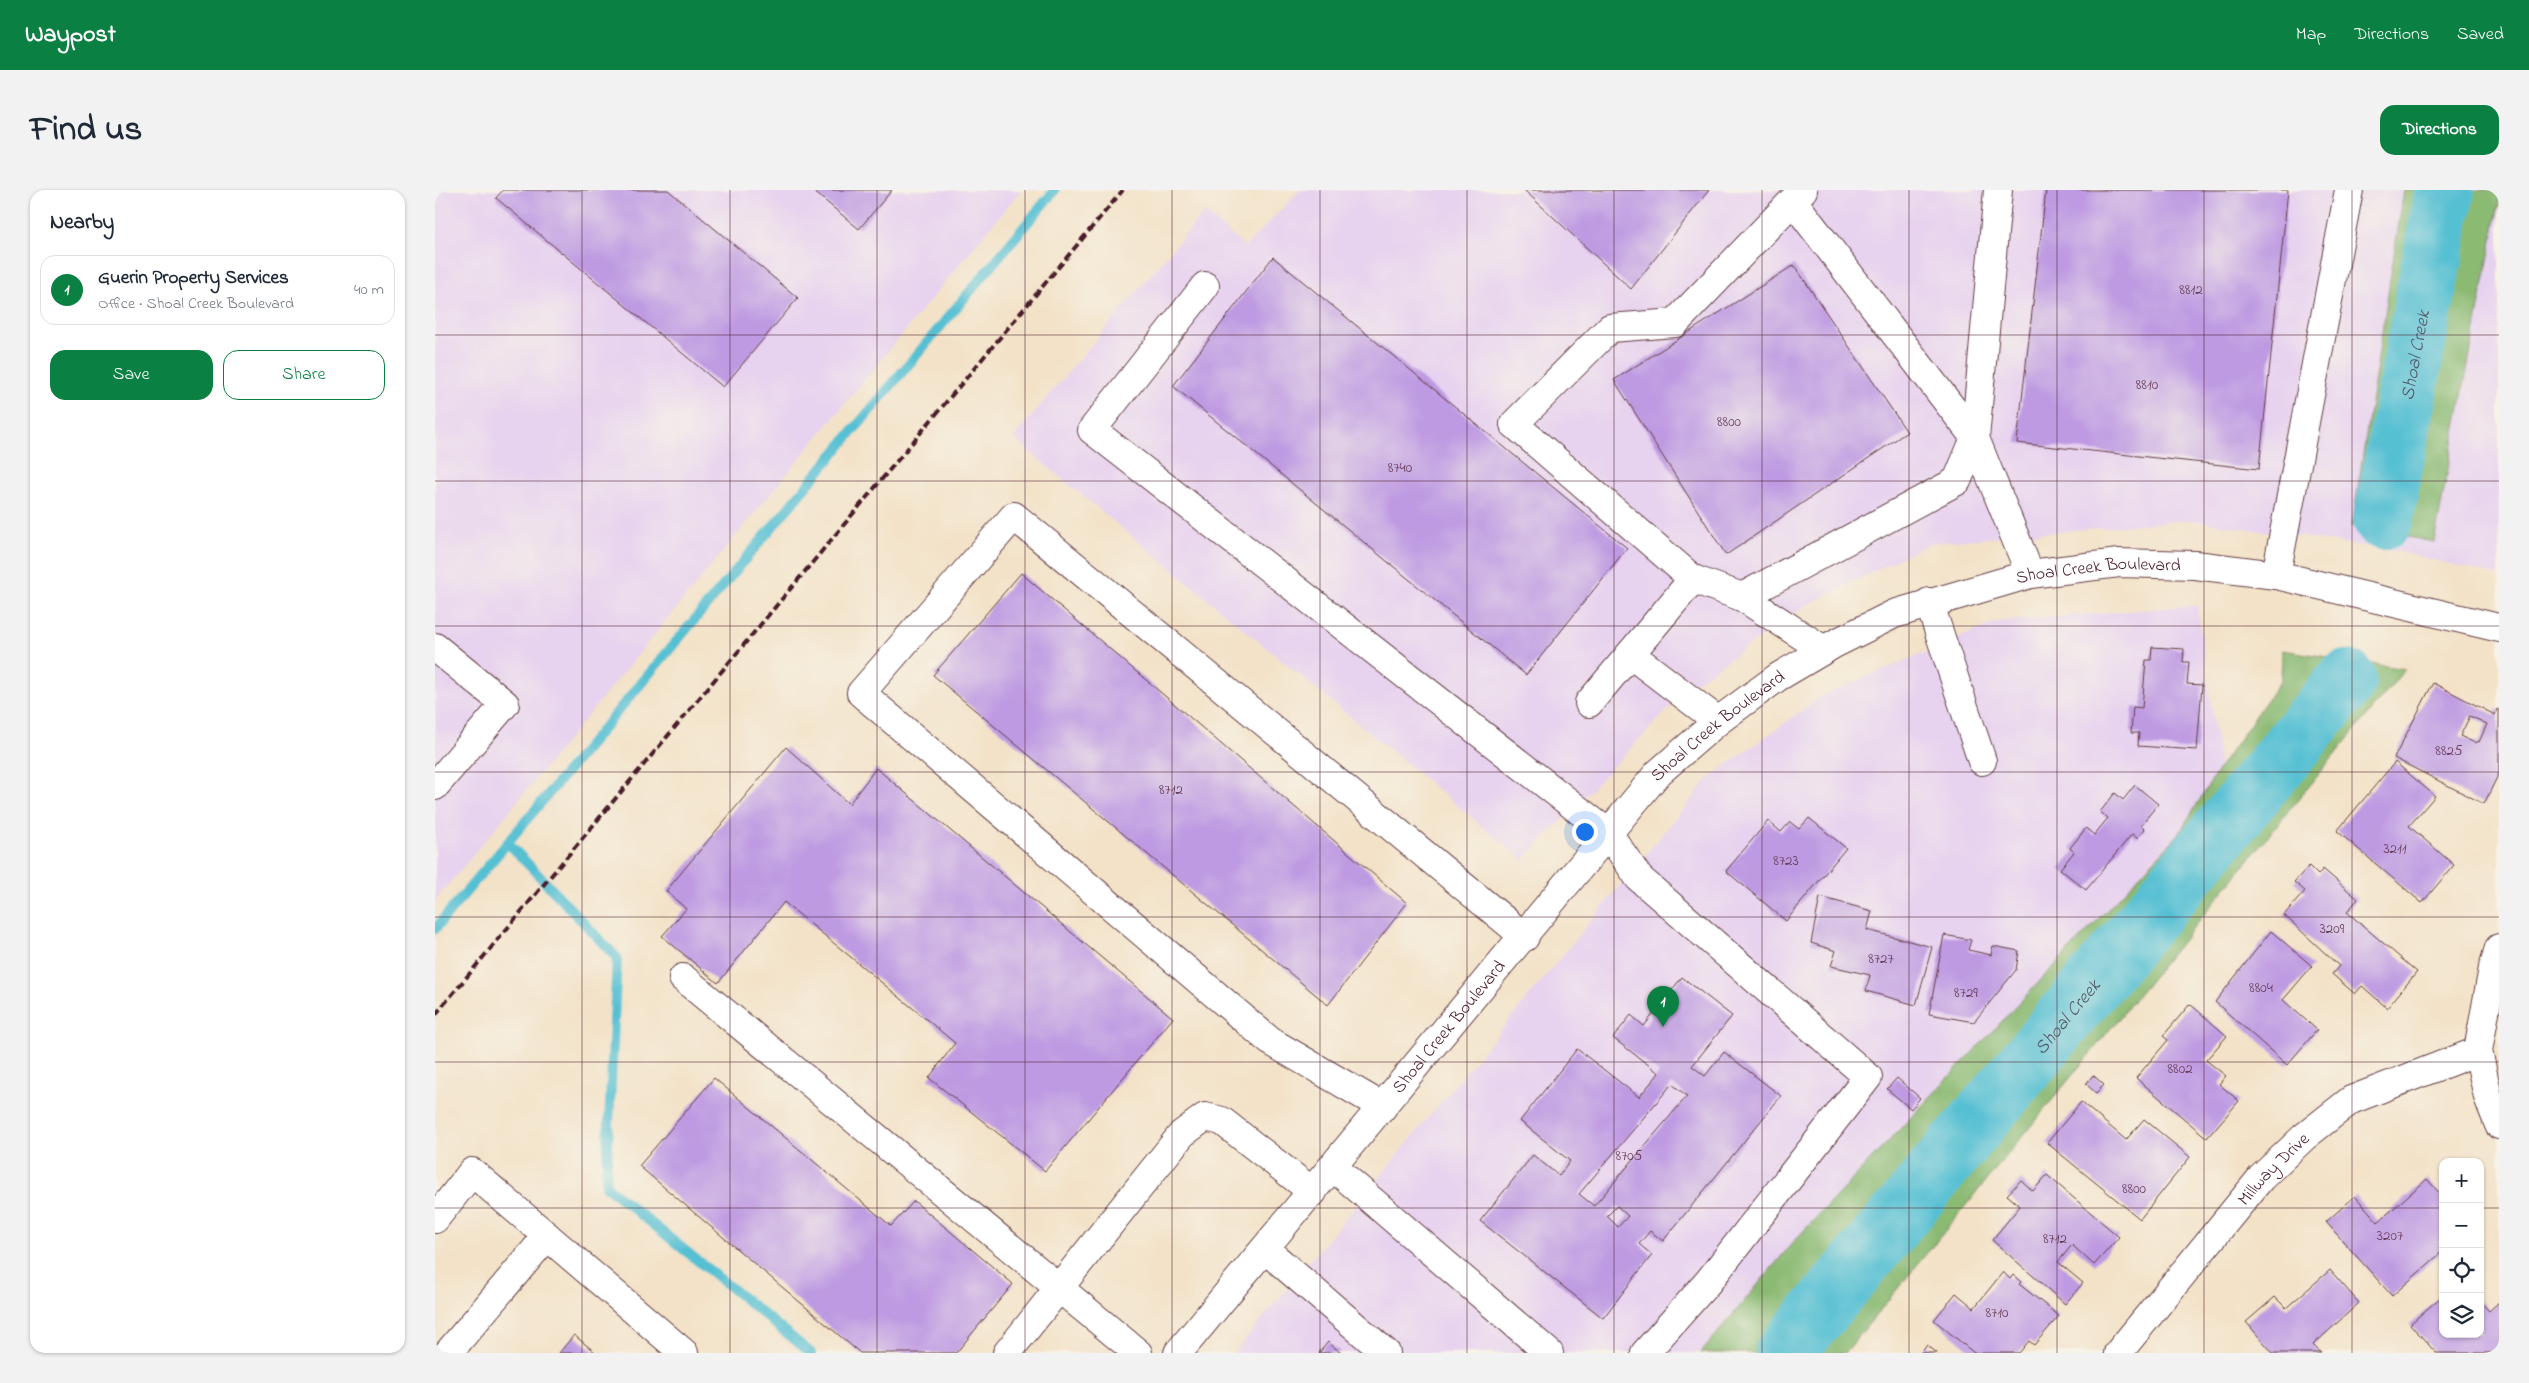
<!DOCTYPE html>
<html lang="en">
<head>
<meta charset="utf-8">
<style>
  :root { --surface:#fff; --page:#f2f2f3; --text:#1f2937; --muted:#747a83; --line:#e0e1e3; --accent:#0b8043 }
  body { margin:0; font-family:"Indie Flower",sans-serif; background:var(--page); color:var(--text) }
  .controls { position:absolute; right:15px; bottom:15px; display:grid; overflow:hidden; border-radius:10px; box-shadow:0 1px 4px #0004 }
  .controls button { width:45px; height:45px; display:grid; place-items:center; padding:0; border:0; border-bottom:1px solid var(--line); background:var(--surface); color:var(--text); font:25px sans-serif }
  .you { position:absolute; left:1149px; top:641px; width:18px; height:18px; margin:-12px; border:4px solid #fff; border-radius:50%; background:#1a73e8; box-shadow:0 0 0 8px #1a73e833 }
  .badge { display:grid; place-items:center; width:32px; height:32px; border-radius:50%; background:var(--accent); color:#fff; font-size:16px; font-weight:700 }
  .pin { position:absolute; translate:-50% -41px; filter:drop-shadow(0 1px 2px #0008) }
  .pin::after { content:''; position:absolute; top:26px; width:18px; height:15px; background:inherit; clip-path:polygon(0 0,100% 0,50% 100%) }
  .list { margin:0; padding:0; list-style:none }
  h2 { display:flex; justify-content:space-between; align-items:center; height:65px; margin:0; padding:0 20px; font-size:21px }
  h2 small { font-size:16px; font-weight:400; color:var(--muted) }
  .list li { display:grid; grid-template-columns:32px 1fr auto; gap:15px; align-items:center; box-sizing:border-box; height:70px; margin:0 10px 10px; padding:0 10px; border:1px solid var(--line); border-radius:15px }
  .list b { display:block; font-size:19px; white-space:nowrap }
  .list p { margin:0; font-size:16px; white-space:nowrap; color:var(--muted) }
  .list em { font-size:16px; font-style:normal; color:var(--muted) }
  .actions { display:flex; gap:10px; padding:15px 20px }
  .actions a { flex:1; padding:11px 0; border:1px solid var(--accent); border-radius:15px; text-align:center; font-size:18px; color:var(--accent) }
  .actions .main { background:var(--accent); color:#fff }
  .icon { flex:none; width:28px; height:28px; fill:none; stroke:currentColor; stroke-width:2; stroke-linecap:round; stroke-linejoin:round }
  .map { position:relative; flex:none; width:2064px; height:1163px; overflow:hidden; border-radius:15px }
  header { display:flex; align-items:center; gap:30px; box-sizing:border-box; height:70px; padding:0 25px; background:var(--accent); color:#fff }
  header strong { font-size:24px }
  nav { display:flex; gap:28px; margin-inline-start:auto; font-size:18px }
  .intro { display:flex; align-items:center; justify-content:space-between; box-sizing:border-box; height:120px; padding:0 30px }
  h1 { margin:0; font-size:35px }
  .button { padding:12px 22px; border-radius:15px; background:var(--accent); color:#fff; font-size:18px; font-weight:700 }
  main { display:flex; gap:30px; padding:0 30px }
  aside { flex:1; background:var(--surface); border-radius:15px; box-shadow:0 1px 4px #0004 }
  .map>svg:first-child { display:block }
  .built { fill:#e7d2ef }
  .forest { fill:#8bba73; stroke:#6a6c4f }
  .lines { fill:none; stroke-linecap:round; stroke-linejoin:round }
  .stream { stroke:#57c0d3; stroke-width:10 }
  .river { stroke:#57c0d3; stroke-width:60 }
  .building { fill:#be9ae2; fill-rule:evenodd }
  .minor-casing { stroke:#633c43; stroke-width:30 }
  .minor { stroke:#fff; stroke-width:28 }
  .rail { stroke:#4a1f2b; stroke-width:4; stroke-dasharray:8 4; stroke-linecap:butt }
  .grid { fill:none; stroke:#4a1f2b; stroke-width:1; stroke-opacity:0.55 }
  .labels { text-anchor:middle; stroke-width:4.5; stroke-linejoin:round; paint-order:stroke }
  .number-label { font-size:15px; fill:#673e59 }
  .street-label { font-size:18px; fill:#4a1f2b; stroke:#f7f3e8 }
  .water-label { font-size:19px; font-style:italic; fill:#4f5766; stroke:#f7f3e8 }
</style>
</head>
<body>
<header>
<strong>Waypost</strong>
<nav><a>Map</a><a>Directions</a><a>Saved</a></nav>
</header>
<div class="intro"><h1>Find us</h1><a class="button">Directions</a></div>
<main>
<aside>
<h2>Nearby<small></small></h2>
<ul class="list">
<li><span class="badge">1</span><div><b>Guerin Property Services</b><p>Office · Shoal Creek Boulevard</p></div><em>40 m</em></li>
</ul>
<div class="actions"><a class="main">Save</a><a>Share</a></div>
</aside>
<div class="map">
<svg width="2064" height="1163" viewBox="0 0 2064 1163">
  <rect width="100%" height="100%" fill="#f7f3e8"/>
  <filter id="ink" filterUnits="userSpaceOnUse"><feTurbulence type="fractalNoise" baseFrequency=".02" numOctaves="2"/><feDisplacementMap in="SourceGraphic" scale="10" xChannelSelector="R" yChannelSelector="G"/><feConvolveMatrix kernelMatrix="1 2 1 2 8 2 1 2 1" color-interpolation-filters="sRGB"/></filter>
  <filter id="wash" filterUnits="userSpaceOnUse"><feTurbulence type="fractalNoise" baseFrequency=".0096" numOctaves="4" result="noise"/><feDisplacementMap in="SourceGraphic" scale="20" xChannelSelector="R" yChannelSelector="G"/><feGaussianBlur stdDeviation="1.12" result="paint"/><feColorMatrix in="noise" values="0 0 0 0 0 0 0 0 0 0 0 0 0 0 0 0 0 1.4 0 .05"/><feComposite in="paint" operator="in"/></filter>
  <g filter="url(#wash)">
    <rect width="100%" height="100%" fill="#f3e2c8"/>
    <path class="built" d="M0,0h586l-586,711z
      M865,0h1199v386l-103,-25 -207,-31 -259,23 -123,62 -114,79 -170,176 -510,-422 191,-226 41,35z
      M1762,415l23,162 -42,68 -383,405 -94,113h-467l475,-575 113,-82 175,-74z"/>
    <path class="forest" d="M1969,0h95v13l-65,339 -82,-16z
      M1847,460l123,19 -560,684h-144l94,-113 383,-405 42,-68 61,-87z"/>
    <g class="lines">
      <path class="stream" d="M73,653l109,115 -11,228 205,167
        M0,739l620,-739"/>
      <g class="river">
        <path id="s1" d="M1948,330l62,-330"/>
        <path id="s2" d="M1350,1163l562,-673"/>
      </g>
    </g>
    <g id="blocks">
      <path class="building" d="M68,0h165l130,108 -75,89 -227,-189z
        M377,0h80l-33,39z
        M1089,0h185l-78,99z
        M1611,0h242l-29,279 -242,-26z
        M838,67l354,291 -101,127 -353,-289z
        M1359,75l113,167 -181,123 -112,-175z
        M586,383l386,330 -79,102 -395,-330z
        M1717,457l32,2 -1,13h6l-2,22 15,1 -5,65 -59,-4 1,-13h-8l2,-26 9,1 4,-48h5z
        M1998,493l62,32 2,-6 2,1v63l-15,31 -90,-46zM2035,526l17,8 -8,18 -2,-1 -2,2 -15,-7z
        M351,557l63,57 27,-36 297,250 -128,153 -116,-93 26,-35 -171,-141 -66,81 -56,-47 24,-27 -20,-18z
        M1960,572l40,34 -26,30 45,39 -32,38 -85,-72z
        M1700,595l23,19 -17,21 4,4 -8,9 -5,-4 -46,56 -26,-21 14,-17 -4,-4 16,-20 8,7 14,-17 -8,-6 15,-19 8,7z
        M1374,628l37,30 -60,73 -60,-50 42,-50 13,11 9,-10 9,7z
        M1874,676l9,9 5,-6 35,30 -11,13 70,60 -30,36 -25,-22 -7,8 -23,-20 7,-8 -55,-51 21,-24 -11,-9z
        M1385,707l52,14 -5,19 65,17 -16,58 -50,-14 4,-16 -39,-9 5,-15 -25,-8z
        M1836,741l41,35 -29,34 34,30 -30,35 -72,-63z
        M1509,745l27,5 -3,10 23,5 2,-9 26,5 -3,19 -42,52 -45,-8z
        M1247,787l50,39 -40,50 13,10 19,-24 57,44 -118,145 -13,-10 -11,13 13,11 -49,63 -123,-97 53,-66 26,21 11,-15 -50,-40 57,-72 62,48 20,-24 -46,-35 18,-23 13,11zM1237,894l15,12 -93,110 -15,-12zM1182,1016l11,10 -10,11 -11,-11z
        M1755,814l37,32 -21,24 20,16 -7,8 20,17 -32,37 -71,-60 32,-38 -5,-4z
        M1658,885l11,10 -8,8 -10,-9z
        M279,888l177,148 23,-25 99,83 -57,69h-96l-221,-187z
        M1462,888l23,20 -9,11 -24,-20z
        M1646,912l45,38 18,-21 46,38 -50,62 -93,-76z
        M1612,985l72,62 -25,28 -22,-20 -14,17 25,21 -18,21 -73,-64 28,-34 -13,-11 14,-15 12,11z
        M1992,989l16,18v54l-51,45 -66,-74 29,-26 23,26z
        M1895,1080l29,33 -46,42 8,8h-48l-27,-31 29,-25 11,11z
        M1568,1082l7,7 3,-4 8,7 -2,2 40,32 -25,29 -5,-4 -10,12h-45l-40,-33 22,-27 18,15z
        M2008,1105v39h37v-33l9,10 10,-9v51h-63l-26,-29z
        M139,1145l22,18h-37z
        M893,1152l13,11h-22z
        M1492,1155l10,8h-16z"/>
    </g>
  </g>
  <g filter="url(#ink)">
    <use href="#blocks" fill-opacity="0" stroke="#633c43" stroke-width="1"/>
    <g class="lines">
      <g class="minor-casing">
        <g id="minor">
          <path d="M1368,0l-128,133 -65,5 -96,96 179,155 49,18 82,53"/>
          <path d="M1563,0l-23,248 55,136"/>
          <path d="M770,96l-113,144 516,403 31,45 229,199 -160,205 -63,71"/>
          <path d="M1841,385l73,-385"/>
          <path d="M1307,407l215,-116 18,-43 -182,-237"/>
          <path d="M1494,412l53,159"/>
          <path d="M0,457l70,57 -70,82"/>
          <path d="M1195,464l88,67"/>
          <path d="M1154,513l104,-124"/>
          <path d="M2064,758l-6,20 -15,83 10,46 11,28"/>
          <path d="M248,788l455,375"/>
          <path d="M948,917l-113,-66 -409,-348 153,-177 511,421"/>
          <path d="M898,977l216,186"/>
          <path d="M0,1029l37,-47 212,181"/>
          <path d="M830,1059l121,104"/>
          <path d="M13,1163l99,-117"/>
          <path d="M572,1163l175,-219 23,-17 17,4 91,71"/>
          <path id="s3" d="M743,1163l480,-580 60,-52 60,-44 56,-33 60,-30 136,-40 89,-11 76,2 81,10 223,53"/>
          <path id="s4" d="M1683,1163l143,-175 43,-41 47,-37 127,-49"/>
        </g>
      </g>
      <use href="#minor" class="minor"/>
      <path class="rail" d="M0,825l688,-825"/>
    </g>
  </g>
  <path class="grid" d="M147,0v1163M295,0v1163M442,0v1163M590,0v1163M737,0v1163M885,0v1163M1032,0v1163M1179,0v1163M1327,0v1163M1474,0v1163M1622,0v1163M1769,0v1163M1917,0v1163M0,145h2064M0,291h2064M0,436h2064M0,582h2064M0,727h2064M0,872h2064M0,1018h2008M2045,1018h19"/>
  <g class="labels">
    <g class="number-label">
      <text x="1756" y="104">8812</text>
      <text x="1712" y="199">8810</text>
      <text x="1294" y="236">8800</text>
      <text x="965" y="282">8740</text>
      <text x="2014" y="565">8825</text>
      <text x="736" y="604">8712</text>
      <text x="1960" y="663">3211</text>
      <text x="1351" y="675">8723</text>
      <text x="1897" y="743">3209</text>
      <text x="1446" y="773">8727</text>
      <text x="1826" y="802">8804</text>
      <text x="1531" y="807">8729</text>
      <text x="1745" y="883">8802</text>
      <text x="1194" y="970">8705</text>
      <text x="1699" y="1003">8800</text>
      <text x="1955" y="1050">3207</text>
      <text x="1620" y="1053">8712</text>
      <text x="1562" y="1127">8710</text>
    </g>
    <g class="street-label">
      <text dy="6" stroke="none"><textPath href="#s3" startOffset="1249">Shoal Creek Boulevard</textPath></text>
      <text dy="6" stroke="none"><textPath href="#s3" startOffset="829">Shoal Creek Boulevard</textPath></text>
      <text dy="6" stroke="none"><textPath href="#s3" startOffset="424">Shoal Creek Boulevard</textPath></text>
      <text dy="6" stroke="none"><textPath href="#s4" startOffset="241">Millway Drive</textPath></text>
    </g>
    <g class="water-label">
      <text dy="7" stroke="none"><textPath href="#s1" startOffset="168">Shoal Creek</textPath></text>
      <text dy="7" stroke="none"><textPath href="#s2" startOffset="439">Shoal Creek</textPath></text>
    </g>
  </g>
</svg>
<div class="controls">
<button>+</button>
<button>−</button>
<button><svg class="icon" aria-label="locate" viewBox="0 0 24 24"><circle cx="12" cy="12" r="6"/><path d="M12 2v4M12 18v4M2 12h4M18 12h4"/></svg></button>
<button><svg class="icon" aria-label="layers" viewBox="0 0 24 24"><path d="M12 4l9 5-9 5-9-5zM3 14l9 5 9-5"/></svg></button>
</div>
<div class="you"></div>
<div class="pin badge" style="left:1228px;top:837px">1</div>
</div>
</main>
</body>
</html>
